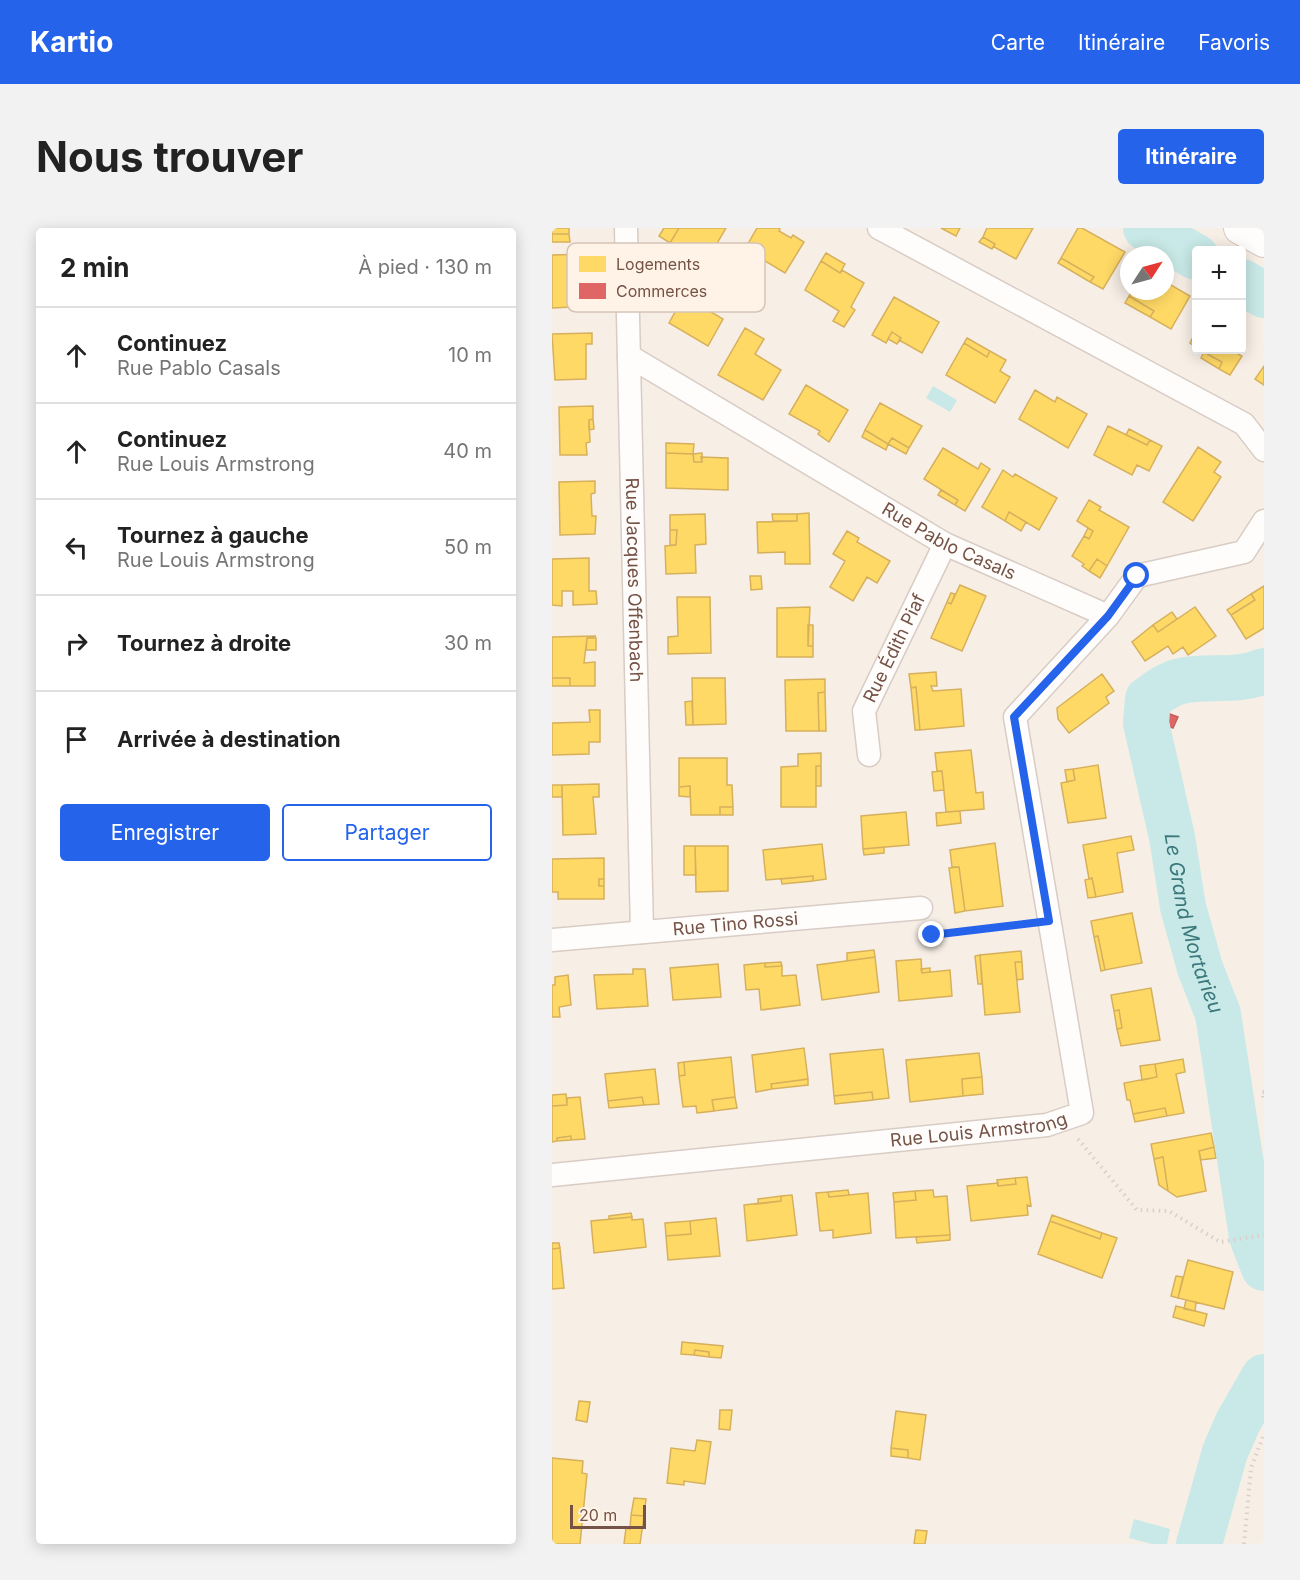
<!DOCTYPE html>
<html lang="fr">
<head>
<meta charset="utf-8">
<style>
  :root { --surface:#fff; --page:#f2f2f2; --text:#222; --muted:#767676; --line:#e0e0e0; --accent:#2563eb }
  body { margin:0; font-family:Inter,sans-serif; background:var(--page); color:var(--text) }
  .controls { position:absolute; right:18px; top:18px; display:grid; overflow:hidden; border-radius:6px; box-shadow:0 3px 15px #0003 }
  .controls button { width:54px; height:54px; display:grid; place-items:center; padding:0; border:0; border-bottom:2px solid var(--line); background:var(--surface); color:var(--text); font:30px sans-serif }
  .compass { position:absolute; left:568px; top:18px; width:54px; height:54px; border-radius:50%; background:var(--surface); box-shadow:0 3px 15px #0003; rotate:54deg }
  .scale { position:absolute; left:18px; bottom:15px; width:76px; box-sizing:border-box; padding-left:6px; border:3px solid #755246; border-top:0; font-size:16px; line-height:21px; white-space:nowrap; color:#755246; -webkit-text-stroke:4px #fff3e8; paint-order:stroke }
  .stop { position:absolute; width:18px; height:18px; margin:-14px; border:4px solid #2563eb; border-radius:50%; background:#fff }
  .stop.end { background:#2563eb; border-color:#fff; box-shadow:0 2px 6px #0008 }
  .list { margin:0; padding:0; list-style:none }
  h2 { display:flex; justify-content:space-between; align-items:center; height:78px; margin:0; padding:0 24px; font-size:26px }
  h2 small { font-size:20px; font-weight:400; color:var(--muted) }
  .list li { display:grid; grid-template-columns:39px 1fr auto; gap:18px; align-items:center; box-sizing:border-box; height:96px; padding:0 24px; border-top:2px solid var(--line) }
  .list b { display:block; font-size:22px; white-space:nowrap }
  .list p { margin:0; font-size:20px; white-space:nowrap; color:var(--muted) }
  .list em { font-size:20px; font-style:normal; color:var(--muted) }
  .actions { display:flex; gap:12px; padding:18px 24px }
  .actions a { flex:1; padding:14px 0; border:2px solid var(--accent); border-radius:6px; text-align:center; font-size:21px; color:var(--accent) }
  .actions .main { background:var(--accent); color:#fff }
  .icon { flex:none; width:33px; height:33px; fill:none; stroke:currentColor; stroke-width:2; stroke-linecap:round; stroke-linejoin:round }
  .map { position:relative; flex:none; width:712px; height:1316px; overflow:hidden; border-radius:6px }
  header { display:flex; align-items:center; gap:36px; box-sizing:border-box; height:84px; padding:0 30px; background:var(--accent); color:#fff }
  header strong { font-size:28px }
  nav { display:flex; gap:33px; margin-inline-start:auto; font-size:21px }
  .intro { display:flex; align-items:center; justify-content:space-between; box-sizing:border-box; height:144px; padding:0 36px }
  h1 { margin:0; font-size:42px }
  .button { padding:15px 27px; border-radius:6px; background:var(--accent); color:#fff; font-size:21px; font-weight:700 }
  main { display:flex; gap:36px; padding:0 36px }
  aside { flex:1; background:var(--surface); border-radius:6px; box-shadow:0 3px 15px #0003 }
  .map>svg:first-child { display:block }
  .water { fill:#c8e9e7 }
  .homes { fill:#ffd966; stroke:#d6b05c; stroke-width:1.5 }
  .shops { fill:#e06666; stroke:#c0605c; stroke-width:1.5 }
  .lines { fill:none; stroke-linecap:round; stroke-linejoin:round }
  .river { stroke:#c8e9e7; stroke-width:46 }
  .street-casing { stroke:#d8ccc5; stroke-width:25 }
  .secondary-casing { stroke:#d7cac3; stroke-width:34 }
  .path { stroke:#dacfcb; stroke-width:4; stroke-dasharray:1.5 4.5; stroke-linecap:butt }
  .street { stroke:#fefdfb; stroke-width:22 }
  .secondary { stroke:#fefdfb; stroke-width:32 }
  .route { stroke:#2563eb; stroke-width:8 }
  .labels { text-anchor:middle; stroke-width:6; stroke-linejoin:round; paint-order:stroke }
  .street-label { font-size:18px; fill:#755246; stroke:#fff3e8 }
  .water-label { font-size:20px; font-style:italic; fill:#3a787c; stroke:#fff3e8 }
  .key { fill:#fff3e8; stroke:#d6c3b7; stroke-width:1.5 }
  .key-label { font-size:16px; fill:#755246 }
</style>
</head>
<body>
<header>
<strong>Kartio</strong>
<nav><a>Carte</a><a>Itinéraire</a><a>Favoris</a></nav>
</header>
<div class="intro"><h1>Nous trouver</h1><a class="button">Itinéraire</a></div>
<main>
<aside>
<h2>2 min<small>À pied · 130 m</small></h2>
<ul class="list">
<li><svg class="icon" aria-label="ahead" viewBox="0 0 24 24"><path d="M12 20V5M6 11l6-6 6 6"/></svg><div><b>Continuez</b><p>Rue Pablo Casals</p></div><em>10 m</em></li>
<li><svg class="icon" aria-label="ahead" viewBox="0 0 24 24"><path d="M12 20V5M6 11l6-6 6 6"/></svg><div><b>Continuez</b><p>Rue Louis Armstrong</p></div><em>40 m</em></li>
<li><svg class="icon" aria-label="left" viewBox="0 0 24 24"><path d="M17 20v-9H6M10 6l-5 5 5 5"/></svg><div><b>Tournez à gauche</b><p>Rue Louis Armstrong</p></div><em>50 m</em></li>
<li><svg class="icon" aria-label="right" viewBox="0 0 24 24"><path d="M7 20v-9h11M14 6l5 5-5 5"/></svg><div><b>Tournez à droite</b></div><em>30 m</em></li>
<li><svg class="icon" aria-label="arrive" viewBox="0 0 24 24"><path d="M6 21V4h12l-3 4 3 4H6"/></svg><div><b>Arrivée à destination</b></div></li>
</ul>
<div class="actions"><a class="main">Enregistrer</a><a>Partager</a></div>
</aside>
<div class="map">
<svg width="712" height="1316" viewBox="0 0 712 1316">
  <rect width="100%" height="100%" fill="#f7efe6"/>
  <path class="water" d="M381,158l24,14 -7,12 -24,-14z
    M582,1291l36,10 -3,15h-15l-23,-6z"/>
  <path class="homes" d="M0,0h17v6h-17z
    M112,0h15l-9,15 -11,-7z
    M127,0h47l-21,36 -35,-21z
    M205,0h22l1,1 -1,2 12,7 2,-3 11,7 -19,31 -40,-24z
    M389,0h19l-4,8z
    M435,0h46l-17,31 -22,-12 1,-3 -12,-7z
    M526,0h4l43,24 -22,37 -13,-7 4,-5 -33,-19z
    M0,6h17l1,8h-18z
    M431,9l12,7 -3,5 -13,-7z
    M274,25l19,11 -5,9 -19,-12z
    M37,26l2,52 -39,2v-53z
    M509,30l33,19 -4,5 -32,-19z
    M269,33l19,12 2,-3 22,13 -13,24 4,3 -11,17 -11,-6 6,-10 -34,-21z
    M613,46l6,3 -2,7 21,12 -19,33 -21,-12 4,-6 -25,-15 3,-5h33z
    M132,68l39,23 -15,27 -39,-23z
    M577,68l25,15 -4,6 -25,-14z
    M342,69l45,25 -17,31 -23,-13 2,-2 -9,-6 -6,11 -14,-8z
    M193,100l19,11 -9,15 26,16 -18,30 -45,-25z
    M644,103v16l-6,-4z
    M340,104l9,6 -4,6 -9,-5z
    M40,105v11h-6v35l-31,1 -3,-46z
    M415,110l23,13 -3,6 -23,-14z
    M412,115l23,14 3,-6 16,9 -6,11 10,6 -15,26 -49,-28z
    M648,122h31l11,6 -12,19 -11,-6 3,-7z
    M652,124l18,10 -3,7 -18,-11z
    M712,138v19l-9,-6z
    M254,157l42,25 -19,32 -11,-8 2,-3 -31,-17z
    M483,162l20,12 2,-5 30,17 -19,34 -49,-29z
    M328,175l42,23 -13,22 -17,-10 -4,6 -23,-14z
    M41,178v13l-4,1 1,22 -4,1 1,12h-27l-1,-48z
    M41,191l1,10 -5,1v-10z
    M556,198l39,19 3,-5 12,6 -13,25 -12,-6 -5,10 -38,-20z
    M577,201l21,11 -3,5 -21,-10z
    M313,202l23,14 -2,6 -24,-13z
    M340,210l17,10 -3,6 -18,-10z
    M114,215l28,1 -1,10 -27,-1z
    M646,219l23,15 -7,10 7,5 -28,44 -30,-19z
    M391,220l35,21 3,-6 9,6 -25,42 -10,-6 3,-5 -34,-21z
    M114,225l27,1 1,8h8l-1,-5 27,1v32l-62,-2z
    M150,225v9h-8l-1,-8z
    M451,242l10,7 2,-3 42,24 -18,32 -30,-18 -4,9 -23,-14z
    M43,253v12l-4,1 1,22h4l-1,18 -35,1 -1,-53z
    M389,262l17,10 -3,5 -17,-10z
    M537,272l12,7 -2,3 30,17 -22,39 -10,-7 -8,12 -7,-5 2,-2 -12,-8 12,-20 5,3 4,-8 -16,-10z
    M457,284l17,10 -5,9 -16,-10z
    M257,285l1,51h-25v-12l-27,1 -1,-31 40,-1v-7z
    M153,286l1,30 -11,1 1,28 -30,1 -1,-28 11,-1 1,-15h-7v-15z
    M220,286h25v7h-24z
    M536,300l5,3 -4,8 -5,-3z
    M118,302h7l-1,15h-6z
    M295,303l12,7 -2,4 33,19 -13,22 -10,-6 -14,24 -23,-14 15,-26 -12,-7z
    M37,330v33h7l1,13 -24,1v-14h-11v15l-10,-1v-46z
    M545,331l10,7 -7,12 -11,-7z
    M198,348h11l1,13 -11,1z
    M408,357l26,11 -24,55 -31,-13 16,-36 4,2z
    M712,358v42l-18,11 -15,-24 24,-15 -4,-6z
    M399,365l4,1 -4,10 -4,-2z
    M699,366l4,6 -24,15 -4,-5z
    M125,369h33l1,56 -43,1v-17l10,-1z
    M258,379l-2,39h5v11h-36v-49z
    M643,379l21,29 -28,19 -5,-8 -10,7 -5,-8 -23,15 -13,-19 21,-17 5,7z
    M620,384l5,7 -19,13 -5,-7z
    M256,397h5v21h-5z
    M44,408l-9,2 -3,25 11,-1v24h-25v-8h-18v-41z
    M35,410h9v12h-10z
    M384,444l1,14h-6l2,5 28,-2 3,37 -44,4 -4,-43 -5,1 -2,-14z
    M550,446l12,17 -8,6 3,6 -40,30 -11,-14 -1,-11z
    M0,450h18v8h-18z
    M140,450h33l1,46 -33,1z
    M273,451v13l-7,1 1,38h-33l-1,-51z
    M364,459l4,43h-5l-4,-42z
    M273,464l1,39h-7l-1,-38z
    M140,473l1,24h-7l-1,-23z
    M37,482h11v32h-11v12l-37,1v-32l38,-1z
    M419,522l5,43 7,-1 1,17 -38,3 -4,-41h-5l-2,-18z
    M269,525v13h-5v41h-35v-40l17,-1v-12z
    M127,530h48v27h5l1,22h-13v8h-29l-1,-29 -11,1z
    M546,537l8,53 -38,5 -7,-40 14,-3 -2,-11z
    M264,538h5v20h-5z
    M521,541l2,11 -8,2 -2,-12z
    M390,543l2,19 -10,1 -2,-19z
    M47,556v13h-6l3,37 -33,1 -1,-50z
    M0,557h10v12h-10z
    M138,558v11l-11,-1v-9z
    M168,579h13v8h-13z
    M408,583l1,12 -24,3 -1,-13z
    M354,584l3,33 -46,4 -2,-33z
    M579,608l3,14 -17,3 6,39 -27,5 -4,-19 -3,1 -6,-34z
    M443,615l8,63 -38,5 -6,-44h-7l-2,-17z
    M270,616l4,35 -13,2v-5l-47,4 -3,-30z
    M132,618h11l1,29h-12z
    M143,618h33v45l-32,1z
    M332,619v6l-20,2 -1,-6z
    M52,630v21h-5v7h5v13h-46v-7h-6v-33z
    M407,639l6,44 -10,2 -6,-45z
    M261,648v5l-31,3 -1,-5z
    M540,650l4,19 -8,1 -3,-18z
    M47,651h5v7h-5z
    M580,685l10,50 -37,7 -7,-34 -4,1 -3,-16z
    M546,708l7,34 -4,1 -7,-34z
    M322,722l1,7 -28,4v-8z
    M469,723l1,11h-7l5,50 -35,3 -5,-60z
    M428,727l2,29h-4l-3,-28z
    M323,729l4,35 -57,8 -5,-35z
    M369,731l1,14 28,-3 2,26 -53,5 -3,-40z
    M229,734l1,4 -17,1v-4z
    M463,734h7l1,17 -6,1z
    M213,735v4l17,-1v10l14,-1 4,30 -39,5 -2,-21 -13,1 -2,-25z
    M166,736l3,33 -48,3 -3,-32z
    M378,740v4l-8,1 -1,-4z
    M81,741h12l3,37 -51,3 -3,-34 39,-1z
    M16,747l3,30 -12,2 1,10h-8v-32h3v-8z
    M599,760l9,52 -39,6 -4,-17 5,-1 -3,-18 -5,1 -3,-16z
    M567,782l3,18 -5,1 -3,-18z
    M252,820l4,31 -37,5 1,5 -16,3 -4,-37z
    M331,821l6,49 -16,2 -1,-8 -38,4 -4,-42z
    M427,825l3,24 -20,2 1,17 -53,6 -4,-42z
    M179,829l4,40 -23,3 2,11 -17,2 -1,-7 -13,1 -4,-31 6,-1 -1,-13z
    M631,831l2,13 -9,2 8,39 -17,3 -2,-8 -32,6 -3,-14h-3l-3,-17 33,-6 -2,-13z
    M132,834l1,13 -6,1 -1,-13z
    M603,836l2,13 -15,3 -2,-14z
    M103,841l4,35 -15,1 -2,-8 -34,4 -3,-27z
    M430,849l1,17 -20,2 -1,-17z
    M256,851v6l-36,4 -1,-5z
    M320,864l1,8 -38,4 -1,-8z
    M14,866l1,11 -15,1v-11z
    M28,869l5,42 -14,1v-4l-14,2v3l-5,1v-36l15,-1v-7z
    M90,869l2,8 -35,3 -1,-7z
    M183,869l2,11 -23,3 -2,-11z
    M613,880l2,8 -32,6 -2,-8z
    M659,905l3,14 -15,4 7,40 -29,6 -9,-6 -5,-34 -9,2 -3,-15z
    M19,908v4l-14,1v-3z
    M662,919l2,11 -15,2 -2,-9z
    M611,929l5,34 -9,-6 -5,-26z
    M475,949l4,29 -4,-1 1,10 -57,6 -4,-35 31,-3v3l18,-2 -1,-6z
    M463,950l1,6 -18,2 -1,-6z
    M296,962l1,5 -20,2 -1,-5z
    M381,962l1,7 13,-1 3,39 -54,3 -2,-36 22,-2 -1,-9z
    M363,963l1,9 -22,2 -1,-9z
    M276,964l1,5 39,-4 3,40 -38,5v-8l-13,1 -4,-38z
    M240,967l5,40 -50,6 -3,-36 37,-4v-5z
    M229,968v5l-23,3v-5z
    M79,985l1,4 -23,2v-3z
    M500,987l28,10 22,8 -2,6 -50,-18z
    M80,989v3l11,-1 3,28 -52,6 -3,-32z
    M164,990l4,38 -52,4 -2,-24 25,-2 -1,-13z
    M138,993l1,13 -25,2 -1,-13z
    M498,993l50,18 2,-6 15,5 -15,40 -64,-24z
    M398,1007v5l-33,3 -1,-6z
    M0,1015h7l1,5 -8,1z
    M8,1020l4,40 -12,1v-40z
    M636,1032l45,12 -9,37 -46,-11z
    M624,1048l7,1 -5,21 -7,-2z
    M634,1072l10,2 -1,9 -11,-2z
    M624,1078l31,8 -3,12 -31,-9z
    M130,1114l41,4 -2,12 -12,-1v-5l-14,-2 -1,5 -13,-1z
    M143,1122l14,2v5l-15,-2z
    M27,1173l11,1 -3,20 -11,-2z
    M168,1182h12l-2,20 -11,-1z
    M344,1183l30,4 -6,45 -12,-2v-8l-17,-2z
    M145,1212l14,2 -6,42 -21,-3v4l-17,-2 4,-35 24,3z
    M339,1220l17,2v8l-17,-2z
    M0,1230l31,3 -1,12 5,1 -7,70h-28z
    M82,1270l12,1 -2,17 -13,-1z
    M79,1287l13,1 -4,28h-16l2,-16 4,1z
    M364,1302l11,1 -2,13h-11z"/>
  <path class="shops" d="M615,485l11,4 -5,11 -10,-4z"/>
  <g class="lines">
    <g class="river">
      <path d="M594,0l50,29"/>
      <path d="M690,54l22,13"/>
      <path id="s1" d="M712,443c-29,12 -55,4 -83,10 -13,3 -23,11 -33,18l-2,24 26,114 11,70 17,61 18,46 34,223 12,31"/>
      <path d="M647,1316l26,-92 13,-30 26,-45"/>
    </g>
    <g class="street-casing">
      <g id="street">
        <path id="s2" d="M74,0l16,704"/>
        <path d="M327,0l365,196 20,26"/>
        <path id="s3" d="M77,128l316,188 163,72 29,-40 107,-24 20,-31"/>
        <path id="s4" d="M317,527l-5,-44 81,-167"/>
        <path id="s5" d="M0,712l369,-32"/>
        <path id="s6" d="M0,947l495,-50 35,-12 -67,-396 93,-101"/>
      </g>
    </g>
    <g class="secondary-casing">
      <path id="secondary" d="M688,0l24,13"/>
    </g>
    <path class="path" d="M377,701l3,6 96,-12
      M712,864h-2l2,8
      M526,911l59,71 32,1 51,31 44,-7
      M692,1316l7,-76 13,-34"/>
    <use href="#street" class="street"/>
    <use href="#secondary" class="secondary"/>
  </g>
  <g class="lines">
    <path class="route" d="M380,707l117,-14 -35,-204 94,-101 29,-40"/>
  </g>
  <g class="labels">
    <g class="street-label">
      <text dy="6" stroke="none"><textPath href="#s3" startOffset="370">Rue Pablo Casals</textPath></text>
      <text dy="6" stroke="none"><textPath href="#s2" startOffset="352">Rue Jacques Offenbach</textPath></text>
      <text dy="6" stroke="none"><textPath href="#s4" startOffset="114">Rue Édith Piaf</textPath></text>
      <text dy="6" stroke="none"><textPath href="#s5" startOffset="184">Rue Tino Rossi</textPath></text>
      <text dy="6" stroke="none"><textPath href="#s6" startOffset="429">Rue Louis Armstrong</textPath></text>
    </g>
    <g class="water-label">
      <text dy="7" stroke="none"><textPath href="#s1" startOffset="352">Le Grand Mortarieu</textPath></text>
    </g>
  </g>
  <rect x="15" y="15" width="198" height="69" rx="9" class="key"/>
  <rect x="27" y="28" width="27" height="16" fill="#ffd966"/>
  <rect x="27" y="55" width="27" height="16" fill="#e06666"/>
  <g class="key-label">
    <text x="64" y="42">Logements</text>
    <text x="64" y="69">Commerces</text>
  </g>
</svg>
<div class="controls">
<button>+</button>
<button>−</button>
</div>
<svg class="compass" viewBox="-18 -18 36 36"><path d="M0-13l5 13h-10z" fill="#e53935"/><path d="M0 13l5-13h-10z" fill="#767676"/></svg>
<div class="scale">20 m</div>
<div class="stop" style="left:585px;top:348px"></div>
<div class="stop end" style="left:380px;top:707px"></div>
</div>
</main>
</body>
</html>
